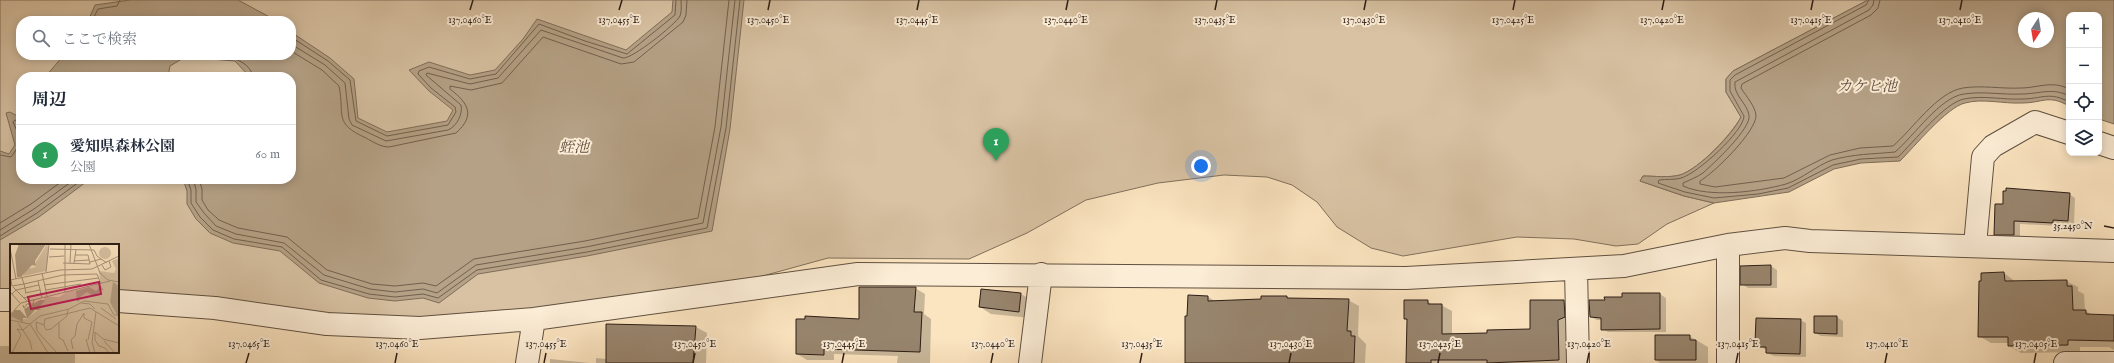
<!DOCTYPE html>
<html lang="ja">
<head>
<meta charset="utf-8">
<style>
  :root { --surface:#fff; --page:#f6f6f7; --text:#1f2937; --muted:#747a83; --line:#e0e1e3; --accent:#8f2418 }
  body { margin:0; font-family:"IM FELL English","Noto Serif JP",serif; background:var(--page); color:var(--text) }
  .controls { position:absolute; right:12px; top:12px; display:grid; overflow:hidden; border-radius:8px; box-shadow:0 2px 10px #0003 }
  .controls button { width:36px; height:36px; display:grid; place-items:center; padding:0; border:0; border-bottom:1px solid var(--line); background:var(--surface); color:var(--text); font:20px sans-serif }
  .compass { position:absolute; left:2018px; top:12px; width:36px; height:36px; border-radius:50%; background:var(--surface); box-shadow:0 2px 10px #0003; rotate:192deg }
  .you { position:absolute; left:1201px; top:166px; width:14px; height:14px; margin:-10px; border:3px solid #fff; border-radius:50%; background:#1a73e8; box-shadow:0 0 0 6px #1a73e833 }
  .badge { display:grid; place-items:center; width:26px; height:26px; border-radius:50%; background:var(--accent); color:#fff; font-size:13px; font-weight:700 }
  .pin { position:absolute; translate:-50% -33px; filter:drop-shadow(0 1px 2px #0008) }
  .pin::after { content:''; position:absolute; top:21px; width:14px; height:12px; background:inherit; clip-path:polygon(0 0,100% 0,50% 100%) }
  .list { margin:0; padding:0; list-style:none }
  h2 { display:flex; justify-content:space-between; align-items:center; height:52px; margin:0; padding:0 16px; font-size:17px }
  h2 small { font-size:13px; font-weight:400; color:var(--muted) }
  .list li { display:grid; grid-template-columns:26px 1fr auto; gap:12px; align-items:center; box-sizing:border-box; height:60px; padding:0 16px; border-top:1px solid var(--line) }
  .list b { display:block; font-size:15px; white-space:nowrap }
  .list p { margin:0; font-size:13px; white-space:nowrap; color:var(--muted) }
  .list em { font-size:13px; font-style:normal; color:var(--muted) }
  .icon { flex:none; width:22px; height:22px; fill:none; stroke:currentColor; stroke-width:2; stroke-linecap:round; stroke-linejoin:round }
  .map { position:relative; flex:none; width:2114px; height:363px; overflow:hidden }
  .search { position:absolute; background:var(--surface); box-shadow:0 2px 10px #0003; left:16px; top:16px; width:280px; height:44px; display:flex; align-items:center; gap:10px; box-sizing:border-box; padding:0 14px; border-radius:16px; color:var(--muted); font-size:15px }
  .panel { position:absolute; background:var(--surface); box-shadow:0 2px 10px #0003; left:16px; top:72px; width:280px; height:112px; border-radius:16px }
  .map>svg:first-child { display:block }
  .green { fill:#d8c2a3; stroke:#82705c; fill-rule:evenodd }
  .water { fill:#b5a186; stroke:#7f6d59; fill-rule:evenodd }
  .shadow { fill:#0003 }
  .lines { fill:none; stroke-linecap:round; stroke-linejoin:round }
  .shore { stroke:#71604e; stroke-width:1 }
  .building { fill:#98856e; stroke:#2d1e16 }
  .street-casing { stroke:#605040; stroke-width:24 }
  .street { stroke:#fcedd6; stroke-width:22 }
  .ticks { fill:none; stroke:#2d1e16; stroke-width:1.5 }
  .labels { text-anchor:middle; stroke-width:4; stroke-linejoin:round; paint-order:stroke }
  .water-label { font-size:15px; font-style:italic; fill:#5d4c3d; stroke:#fcedd6 }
  .inset-road { fill:none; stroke:#a9957c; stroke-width:1 }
  .view { fill:#c2185b; fill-opacity:0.15; stroke:#c2185b; stroke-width:2 }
  .inset-edge { fill:none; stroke:#2d1e16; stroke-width:2 }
  .ticks-label { font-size:10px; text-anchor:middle; fill:#2d1e16; stroke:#fcedd6; stroke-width:4; stroke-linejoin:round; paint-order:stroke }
</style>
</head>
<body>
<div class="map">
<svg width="2114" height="363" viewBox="0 0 2114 363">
  <rect width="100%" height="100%" fill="#fbe4c0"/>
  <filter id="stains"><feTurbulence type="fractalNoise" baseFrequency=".005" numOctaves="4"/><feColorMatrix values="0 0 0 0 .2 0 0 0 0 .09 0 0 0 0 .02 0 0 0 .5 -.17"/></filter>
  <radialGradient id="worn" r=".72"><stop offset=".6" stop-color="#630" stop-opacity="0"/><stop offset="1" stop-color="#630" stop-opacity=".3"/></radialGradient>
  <path class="green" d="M0,0h1868l-135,71 -7,8v13l15,25c-9,17 -42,52 -61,58 -11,3 -26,1 -37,1l-3,5 44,15 30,7 -47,21 -29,20 -22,2 -42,-7 -57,-2 -114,19 -32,-8 -34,-21 -20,-25 -25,-17 -25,-8 -43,-2 -66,8 -72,17 -59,33 -58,26 -141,-1 -109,30 -297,33 -304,-26v-50h-107v48h-11zM21,21h270v34h-270zM21,77h270v102h-270z"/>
  <path class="water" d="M130,0h108l39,21h-189l7,-16z
    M673,0h71l-14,129 -18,102 -125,25 -109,18 -39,29 -16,-5 -28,3 -27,-3 -49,-15 -39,-32 -47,-8 -23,-10 -14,-14 -9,-15v-13l-4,-12h108v-102h-41l-15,-16 -50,-4 -15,9 -2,11h-123l19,-22h227v-23l39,26 24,21 4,39 29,14 60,-11 6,-11 -24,-19 -20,-21 20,-8 41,13 25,-5 28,-31 14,-20 89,31 46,-38z
    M1868,0h246v124l-15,-5v-104h-30v91c-21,-12 -26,-3 -47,-3 -19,1 -39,-5 -57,0 -18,4 -51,44 -65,58l-39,2 -27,6 -45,23 -75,11 -30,-7 -44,-15 3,-5c11,0 26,2 37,-1 19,-6 53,-41 61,-58l-15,-25v-13l7,-8zM2024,18h24v24h-24z
    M10,112l11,6v61h69l-51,38 -39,23v-89l9,3 6,-9 -9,-32z"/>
  <path class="shadow" d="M2006,192l63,2 6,4 -1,26 -15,-1v3l-39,-2v14l-19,-1 -6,-3z
    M1771,266l6,4v18h-29l-6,-4z
    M2004,273l12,9 50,-1 12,6v4l6,3 1,17 8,4 21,1v34l-5,-3h-29v5l-59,1 -12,-7v-3h-18l-12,-7 3,-62z
    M915,288l10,6 -1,20 7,5 -1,44h-33l1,-7 -64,-2v6h-27l-10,-6z
    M982,290l39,4 12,7 -2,17 -40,-4 -11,-7z
    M1623,294h37l6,4v34h-58l-6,-3v-9h-5l-6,-3 15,-16 17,-3z
    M1208,297l9,5 45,-2 24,-3 4,2 58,1 11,6 -1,30 8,8 -1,19h-179z
    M1427,301l6,4h8l11,6v24l36,-1 43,-4 33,-29 11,6 -6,56h-162l1,-43 -3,-1z
    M1837,317l6,4v16l-22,-1 -6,-3z
    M1800,320l6,3v34l-32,-1 -7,-3v-3l-9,-4 -2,-4z
    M696,327l11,6 -1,30h-110v-5l11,1z
    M1689,336l19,11v16h-48l-4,-3z
    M0,346h11v6h64v11h-75z
    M550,359l40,4h-40z"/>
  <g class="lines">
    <path class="shore" d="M1869,0l-3,5 -131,70 -5,5v11l14,25c0,15 -47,58 -63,62 -6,2 -15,1 -22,2l-1,3 27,9 29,6 44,-4 30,-6 45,-23 28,-6 37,-2c16,-15 46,-54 66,-58 19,-4 39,1 58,0 19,0 28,-8 47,3
      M1874,0l-1,5 -4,5 -134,72c-2,13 12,21 14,33 3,13 -36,49 -46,58 -6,4 -13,7 -20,10v3c27,12 74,6 103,-2 16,-5 30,-18 46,-24 21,-6 42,-6 63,-8 19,-16 45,-55 69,-58 20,-3 38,1 58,0 17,0 31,-7 47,2
      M1880,0l-2,8 -7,7 -129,69 -1,4c5,8 14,18 15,27 1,16 -42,58 -56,66v3l15,3 69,-9 46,-23 30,-7 33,-2c19,-16 44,-54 70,-58 19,-3 38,1 58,0 16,0 32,-8 48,1
      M92,21l6,-12 19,-3 3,-6
      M291,37l37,24 22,19 6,41 31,15 61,-11 8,-13 -1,-5 -24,-19 -13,-14 1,-3 10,-4 41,12 26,-5 43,-50 46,17 42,13 48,-39 1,-15
      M291,44l34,21 20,18 4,36 3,6 34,16 62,-11c9,-4 15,-16 13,-25l-35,-30 1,-2 43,11 28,-6 43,-48 82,28c9,1 52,-33 57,-42 2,-5 1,-11 1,-16
      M291,51l31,19 17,16c6,30 -6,37 27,52 7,4 15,9 23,9l67,-14c20,-18 12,-30 -6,-44v-3l21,4 31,-7 41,-46 78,27 13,-2 49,-40 3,-7 1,-15
      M218,55c13,2 32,6 35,22
      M0,155l11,2 7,-10 -1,-16 -4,-9 2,-2 6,2
      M187,179l4,11v13l9,14 13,13 21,9 48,8 39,33 48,14 26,3 28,-3 15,4 39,-28 110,-18 120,-24 19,-100 14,-128
      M193,179l3,10v13l8,11 12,13 20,8 48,9 40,32 46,14 25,3 28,-3 14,4 39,-28 110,-18 117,-24 18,-96 14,-127
      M199,179l3,10v11l6,10 11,10 19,8 49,9 40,33 45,14 23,2 28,-3 13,3 38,-27 111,-18 113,-23 17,-91 14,-127
      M0,223l31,-19 34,-25
      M0,230l34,-21 41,-30
      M0,236l37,-23 46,-34"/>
  </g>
  <path class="building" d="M2006,188l64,5 -2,28 -15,-1v3l-39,-2v14h-20l1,-31h8v-13h3z
    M1771,265v20h-31v-19z
    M2004,272l1,9 62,-1v6h5l1,24h13v4l28,1v26l-46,-1v5l-60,1v-9h-30l1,-56h2v-8z
    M859,287h57l-2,25h8l-2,40 -96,-3v6l-28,-1v-35h9v-3l54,3z
    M981,289l40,4 -2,19 -40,-5z
    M1622,293h38v36l-59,1v-12l-11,-1 -1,-17h16l-1,-3h18z
    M1188,295l20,1v5l53,-2v-3h26v2l62,1 -2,32h4v5h4l-1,27h-169v-47h2z
    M1404,300h24v4h14v30l45,-1v-3l43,-1v-29h34l1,17 -7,3 1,40 -72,3v-3h-56v3h-25l1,-44h-3z
    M1814,316h23v18l-23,-1z
    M1756,318l45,1 -1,35 -34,-1v-6h-9v-5l-2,1z
    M606,324l90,2 -3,37h-87z
    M1655,335h35v5h6v20h-41z"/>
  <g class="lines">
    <g class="street-casing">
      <path id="street" d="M2099,143l15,5
        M1728,245v118
        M1975,245l8,-88 10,-11 42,-24 34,11
        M1576,269l2,94
        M0,300h11
        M118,301l97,7 112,16 93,4 114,-9 324,-45 548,4 218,-12 104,-21 57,-7 25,3 304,10
        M527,363l7,-44
        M1030,363l11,-89
        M2065,363h49"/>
    </g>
    <use href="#street" class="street"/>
  </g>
  <path class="ticks" d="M470,10l3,-10M619,10l3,-10M768,10l2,-10M917,10l2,-10M1066,10l2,-10M1215,10l2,-10M1364,10l2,-10M1513,10l2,-10M1662,10l2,-10M1811,10l2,-10M1960,10l2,-10M2104,226l10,2M246,363l3,-10M395,363l2,-10M544,363l2,-10M693,363l2,-10M842,363l2,-10M991,363l2,-10M1140,363l2,-10M1289,363l2,-10M1438,363l2,-10M1587,363l2,-10M1736,363l2,-10M1885,363l2,-10M2034,363l2,-10"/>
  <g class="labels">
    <g class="water-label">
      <text x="1867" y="91">カケヒ池</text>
      <text x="574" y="152">蛭池</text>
    </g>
  </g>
  <g transform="translate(10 244)">
    <rect width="109" height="109" fill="#fbe4c0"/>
    <path d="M37,0l2,6 -3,21 -23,5 4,-7 9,-2v-5zM89 9a6 6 0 1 1 12 0a6 6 0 1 1-12 0ZM109,14v95h-109v-37l11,4 7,-2 12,-10 5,-11h14l8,-5 34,-8 -2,-13 15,2 2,-4 -4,-8z" fill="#d8c2a3"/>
    <path d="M9,0h27l-11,17 1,5 -4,-1 -11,12h-4l-2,-22zM103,38l6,4 -1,31 -8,-15zM91,42l3,5 -4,-2 -2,6 -5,1 -6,-4 -7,5 -1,5 -2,-1 -1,-10 13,-4 7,4zM30,56h5l-6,8 2,2h-6l-7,8h-5v4l-13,-6 5,-6h5l7,8 -3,-9z" fill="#b5a186"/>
    <path class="inset-road" d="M79,0l11,29 8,7 11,2M0,4l6,31M40,5l44,1 3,6 4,3M39,13l15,-1M64,17l15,-1M80,18l11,-3 6,4M53,19l27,1 -2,-9h-13M60,19l1,-19M64,19l2,-13M92,21l3,5 6,-3 -2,-6M36,28l3,-28M32,29l5,23M0,36l50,-10 32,-1 27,-13M1,36l1,6 12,-2 -2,-6M28,37l4,17M34,41l55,-7M3,43l14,14M36,46l35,-6M0,48l11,12M55,48v-48M15,49l15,-3M16,49l-2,-9 39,-9 34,-1 4,10M2,50l4,-4 23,-5M14,54l17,-4M11,59l89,-22M71,59l9,1 5,5M13,61l1,3 3,-4h6l1,-4M91,64l15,11M0,71l10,-11M0,76l20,4 18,29M49,78v16l4,2 5,11M8,79l12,18 2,9M20,80l10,-8 29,-7 15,-8 24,3 6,11h5M34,81l2,5 5,-1 16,-13 1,-7M76,95l4,14M94,97l11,12M63,105l-2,-9 4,-4 2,-12 7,-11v5l8,4 -4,18M2,109l9,-18 -4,-6 6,1 6,-5M47,109l-20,-22 -1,-9 8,3 1,-6 45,-11 29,18M85,109l-3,-11 4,-30M99,109l-4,-5 -6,-2 -4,-6v-8l8,7 16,4"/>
    <path class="view" d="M89,38l2,12 -70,15 -3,-12z"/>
    <rect width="109" height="109" class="inset-edge"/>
  </g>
  <g class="ticks-label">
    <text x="470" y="23">137.0460°E</text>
    <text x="619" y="23">137.0455°E</text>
    <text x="768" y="23">137.0450°E</text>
    <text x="917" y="23">137.0445°E</text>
    <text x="1066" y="23">137.0440°E</text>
    <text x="1215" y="23">137.0435°E</text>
    <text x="1364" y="23">137.0430°E</text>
    <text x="1513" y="23">137.0425°E</text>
    <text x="1662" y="23">137.0420°E</text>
    <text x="1811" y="23">137.0415°E</text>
    <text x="1960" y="23">137.0410°E</text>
    <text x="2073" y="229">35.2450°N</text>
    <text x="249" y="347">137.0465°E</text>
    <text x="397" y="347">137.0460°E</text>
    <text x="546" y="347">137.0455°E</text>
    <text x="695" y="347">137.0450°E</text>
    <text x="844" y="347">137.0445°E</text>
    <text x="993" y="347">137.0440°E</text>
    <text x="1142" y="347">137.0435°E</text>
    <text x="1291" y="347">137.0430°E</text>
    <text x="1440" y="347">137.0425°E</text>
    <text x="1589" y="347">137.0420°E</text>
    <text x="1738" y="347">137.0415°E</text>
    <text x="1887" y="347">137.0410°E</text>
    <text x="2036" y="347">137.0405°E</text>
  </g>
  <rect width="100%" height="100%" filter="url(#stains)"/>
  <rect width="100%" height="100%" fill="url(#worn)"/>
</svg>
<div class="controls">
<button>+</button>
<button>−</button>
<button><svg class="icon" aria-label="locate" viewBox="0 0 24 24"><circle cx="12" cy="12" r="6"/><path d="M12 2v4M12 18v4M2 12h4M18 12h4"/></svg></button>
<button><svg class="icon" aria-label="layers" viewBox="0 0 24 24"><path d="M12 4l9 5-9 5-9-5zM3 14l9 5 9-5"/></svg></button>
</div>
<svg class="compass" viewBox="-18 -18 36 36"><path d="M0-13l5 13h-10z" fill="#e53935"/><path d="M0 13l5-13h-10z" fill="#747a83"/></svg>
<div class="you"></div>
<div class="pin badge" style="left:996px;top:161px;background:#2e9e5b">1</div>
<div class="search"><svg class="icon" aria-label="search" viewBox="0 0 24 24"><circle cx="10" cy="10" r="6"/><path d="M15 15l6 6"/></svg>ここで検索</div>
<section class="panel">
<h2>周辺<small></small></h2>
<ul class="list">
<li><span class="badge" style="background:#2e9e5b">1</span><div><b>愛知県森林公園</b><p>公園</p></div><em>60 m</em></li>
</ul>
</section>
</div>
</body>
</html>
